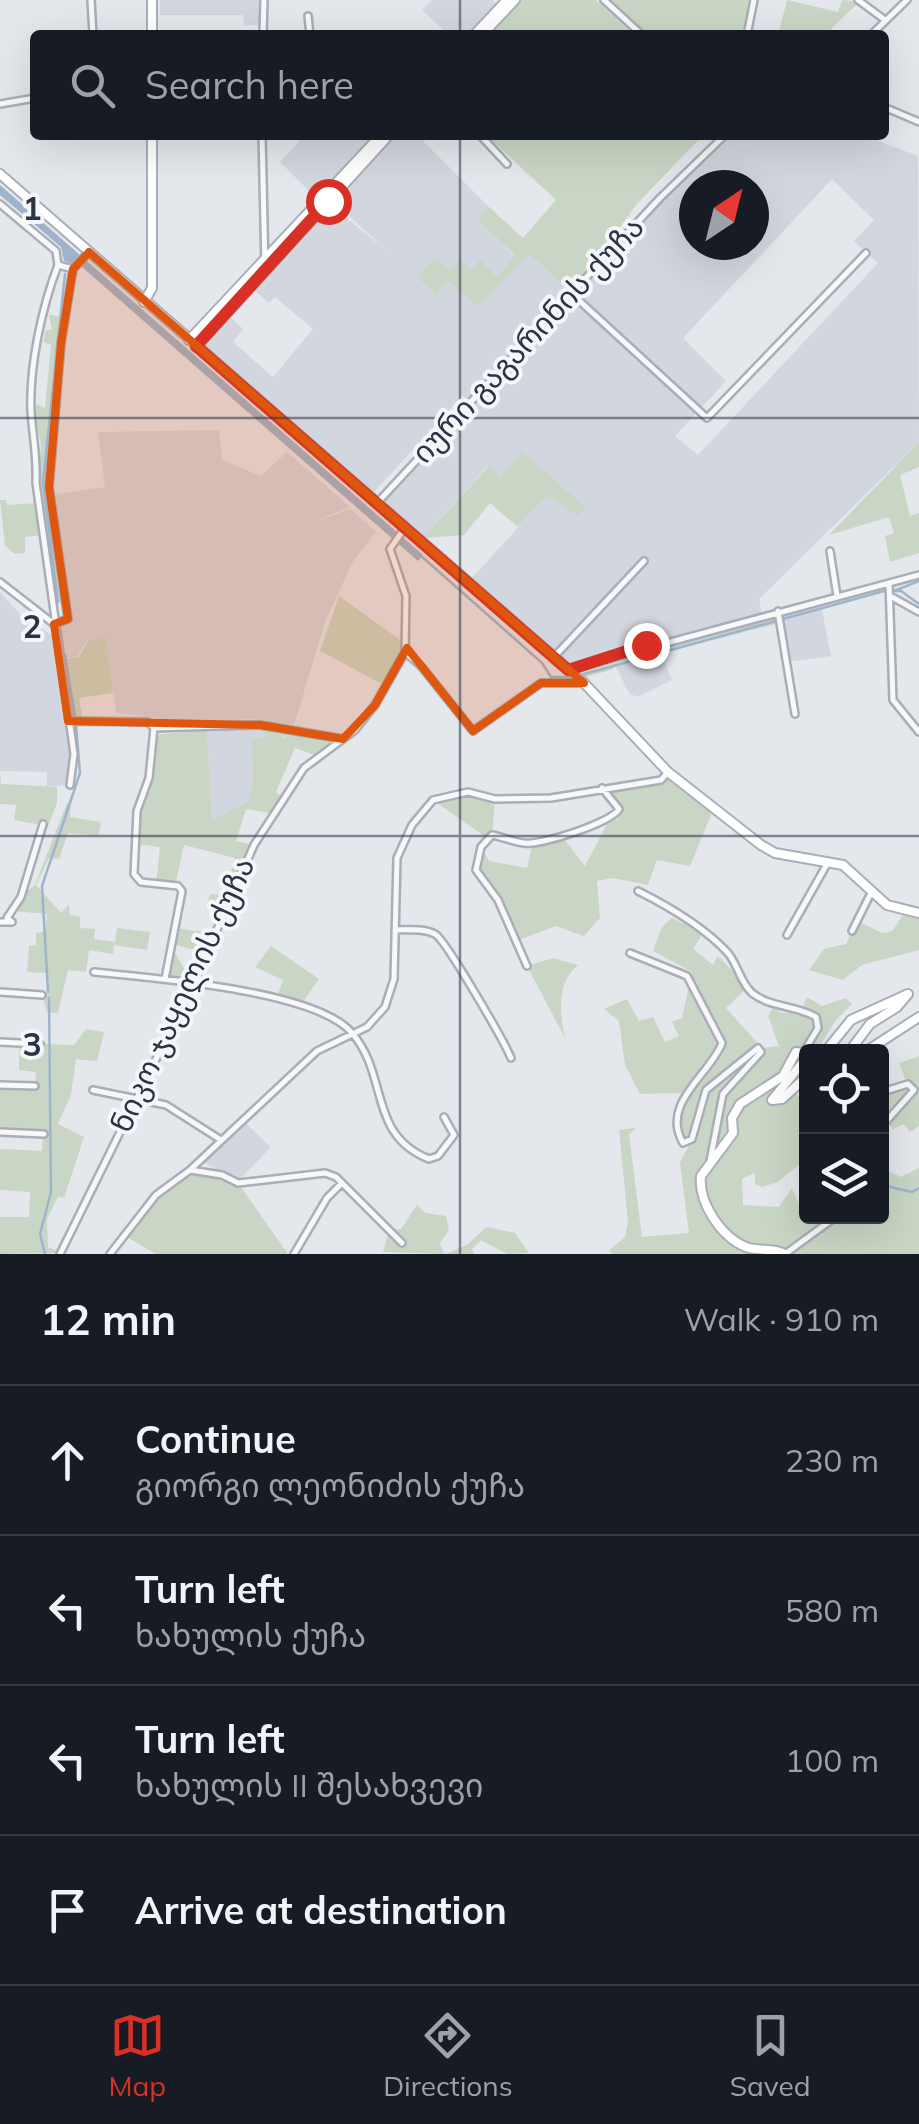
<!DOCTYPE html>
<html lang="en">
<head>
<meta charset="utf-8">
<style>
  :root { --surface:#171b24; --page:#20242c; --text:#f1f3f6; --muted:#9ea1a6; --line:#363941; --accent:#d93025 }
  body { margin:0; font-family:Mulish,"Noto Sans Georgian",sans-serif; background:var(--page); color:var(--text) }
  .controls { position:absolute; right:30px; bottom:30px; display:grid; overflow:hidden; border-radius:10px; box-shadow:0 10px 40px #0002 }
  .controls button { width:90px; height:90px; display:grid; place-items:center; padding:0; border:0; border-bottom:2px solid var(--line); background:var(--surface); color:var(--text); font:50px sans-serif }
  .compass { position:absolute; left:679px; top:170px; width:90px; height:90px; border-radius:50%; background:var(--surface); box-shadow:0 10px 40px #0002; rotate:35deg }
  .stop { position:absolute; width:30px; height:30px; margin:-22px; border:8px solid #d93025; border-radius:50%; background:#fff }
  .stop.end { background:#d93025; border-color:#fff; box-shadow:0 2px 10px #0008 }
  .list { margin:0; padding:0; list-style:none }
  h2 { display:flex; justify-content:space-between; align-items:center; height:130px; margin:0; padding:0 40px; font-size:42px }
  h2 small { font-size:32px; font-weight:400; color:var(--muted) }
  .list li { display:grid; grid-template-columns:65px 1fr auto; gap:30px; align-items:center; box-sizing:border-box; height:150px; padding:0 40px; border-top:2px solid var(--line) }
  .list b { display:block; font-size:38px; white-space:nowrap }
  .list p { margin:0; font-size:32px; white-space:nowrap; color:var(--muted) }
  .list em { font-size:32px; font-style:normal; color:var(--muted) }
  .icon { flex:none; width:55px; height:55px; fill:none; stroke:currentColor; stroke-width:2; stroke-linecap:round; stroke-linejoin:round }
  .map { position:relative; flex:none; width:919px; height:1254px; overflow:hidden }
  .search { position:absolute; background:var(--surface); box-shadow:0 10px 40px #0002; left:30px; right:30px; top:30px; height:110px; display:flex; align-items:center; gap:25px; box-sizing:border-box; padding:0 35px; border-radius:10px; color:var(--muted); font-size:38px }
  .sheet { height:730px; background:var(--surface) }
  nav { display:flex; justify-content:space-around; align-items:center; box-sizing:border-box; height:140px; border-top:2px solid var(--line); background:var(--surface); font-size:28px; color:var(--muted) }
  nav a { display:grid; justify-items:center; gap:5px }
  nav .on { color:var(--accent) }
  .map>svg:first-child { display:block }
  .built { fill:#d2d6de; fill-rule:evenodd }
  .green { fill:#c9d6c5 }
  .water { fill:#9fb4cc }
  .lines { fill:none; stroke-linecap:round; stroke-linejoin:round }
  .stream { stroke:#9fb4cc; stroke-width:2.5 }
  .street-casing { stroke:#a9aeb7; stroke-width:10 }
  .secondary-casing { stroke:#a9aeb7; stroke-width:12 }
  .street { stroke:#f7f8fa; stroke-width:5 }
  .secondary { stroke:#fff; stroke-width:8 }
  .route { stroke:#d93025; stroke-width:12 }
  .marked { fill:#df570f; fill-opacity:0.2; stroke:#df570f; stroke-width:8; stroke-linejoin:round }
  .grid { fill:none; stroke:#2b3445; stroke-width:2.5; stroke-opacity:0.55 }
  .labels { text-anchor:middle; stroke-width:8; stroke-linejoin:round; paint-order:stroke }
  .street-label { font-size:30px; fill:#2b3445; stroke:#f4f6f9 }
  .grid-label { font-size:32px; text-anchor:middle; font-weight:bold; fill:#2b3445; stroke:#f4f6f9; stroke-width:8; stroke-linejoin:round; paint-order:stroke }
</style>
</head>
<body>
<div class="map">
<svg width="919" height="1254" viewBox="0 0 919 1254">
  <rect width="100%" height="100%" fill="#e4e7ec"/>
  <path class="built" d="M160,0h102l-1,25h-17l-1,-10h-83z
    M432,0h61l5,5 -27,30h-22l-27,-25z
    M305,135h74l-62,64 -37,-37z
    M394,135h23l72,72 -12,13 38,36 -18,21 -25,-7 -54,7 19,17 11,-13 29,26 53,-54 41,41 154,-159h138l55,21 1,286 -160,157 3,16 -193,51 -11,-9 94,-103 -97,99 -85,-73 77,-84 32,19 -57,-64 -21,27 -13,-12 -65,72 -40,-34 1,-9 83,-89 -4,-11 -89,97 -9,-2 -164,-144 27,-31 15,14 -10,13 40,35 40,-48 -38,-32 -6,6 -17,-15 77,-84 58,47 -55,-51zM832,179l42,41 -20,21 24,22 -180,192 -23,-19 51,-55 -43,-43zM694,185h60v60h-60z
    M219,430l3,30 39,16 26,-24 63,55 -47,19 47,-17 26,22 -24,32 -27,59 -31,103 -43,-6 -91,5 -2,-6 -42,-5 -10,-75 -19,2 -9,16 -18,3 14,95 -4,31 -23,2v-15l-47,-1v-179l22,24 33,21 3,13 -3,-25 14,-6 -18,-124 54,-8 -7,-55z
    M820,600l11,56 -44,6 -9,-51z
    M660,653l12,27 -35,17 -8,-4 -14,-28z
    M280,728l15,4 -15,6 -29,1 2,39 -4,23 -37,19 -5,-88z
    M242,1120l29,27 -33,34 -35,-19z"/>
  <path class="green" d="M521,0h75l38,35h-146z
    M609,0h140l-7,35h-95z
    M787,0l51,12 4,-12 17,2 -34,33h-47z
    M486,135h217l-67,70 -64,89 -42,-40 -53,53 -29,-26 -11,14 -20,-18 18,-20 15,13 10,-10 12,10 8,-10 17,17 18,-22 -38,-35 12,-13 34,31 33,-38z
    M49,314l14,4 -17,173 16,111 -7,1 -17,-122 3,-37 -7,-36 3,-4 8,4 6,-63 -8,-3 3,-12h6z
    M919,442v25l-19,8 10,41 9,-3v40l-29,9 -5,-26 9,-3 -5,-16 -60,18z
    M522,451l64,57 -7,8 -32,-20 -29,31 -28,-24 -26,32 -41,3 66,-72 12,11z
    M0,500h6l1,5 31,-2 5,32 -18,2v16l-10,1 -10,-8z
    M339,596l67,48 -20,42 -66,-35z
    M774,614l2,10 -162,41v4l-32,9 -7,-8 72,-25z
    M106,638l7,55 -34,5 4,23h-15l-8,-61 19,-3 9,-17z
    M296,725l47,14 -26,17 -22,-8 -19,44 9,7 -8,15 -31,-5 -10,32 18,4 -31,66 -17,-2 4,-15 14,1 11,-37 -51,-13 -9,41 -19,-2 4,-37 -25,-3c2,-34 14,-64 13,-97l12,-13 47,-3 5,89 37,-19 4,-23 -2,-39 14,-1v-8l15,-1 2,9 13,-6z
    M0,771l1,13 56,3v16l-35,92 13,-10 32,-82h4l-1,14 31,5 -2,13 -31,-2 -9,26 -10,-1 -13,27 25,28 8,-9 1,11 10,2v11l15,1 -1,10 21,3 2,-14 33,4 -3,18 -33,-5 -1,9 -24,-4 -3,22 -18,-2 -10,43 -11,-1 -5,-17 6,-1v-21l-21,-1 2,-26 7,-1v-12l9,-1 2,-18 -33,-3 28,-86 -28,-5 2,-15 -16,-1z
    M668,776l44,36 -22,54 -33,-6 -9,25 -35,-7 -16,3 3,37 -16,18 -28,-10 -40,15 -18,-41 -22,-30 5,-23 8,14 38,7 6,-25 28,-8 24,31 22,-42 11,-5 4,-10 -15,-19 55,-9z
    M468,792l27,7 -3,36 -5,3 -54,-38z
    M903,915h16v35l-57,15 -19,15 -34,-10 15,-21 22,-5 11,-23 25,12 10,-2z
    M672,918l31,15 -10,16 20,16 5,-9 30,31 -22,21 36,40 17,-2 -11,-30 5,-8 8,5 20,-1 6,-15 15,9 24,-8 6,6 -17,17 -18,30 -11,1v25l-14,14 14,11v26l-5,2 5,29 -28,23 -16,5 -7,-3v-11l-13,6 1,26 36,2 13,-19 12,28h78v-48l19,9 18,-9v86h-141l5,-1 -11,-9h-13l-1,10h-146l-3,-4 16,-13 3,-15 -9,-92 17,-2 -7,7 13,102 47,-4 -9,-70 10,-20 -10,-2 4,-48 -44,1 -15,-29 -6,-44 -15,-12 23,-10 12,22 14,-4 12,25 14,-6 -7,-14 10,-4 10,-46 -39,-21 9,-24z
    M177,928l37,6 -20,48 -29,-3 7,-31 14,24 6,-2 9,-18 -28,-8z
    M271,946l48,33 -19,27 -24,-6 7,-20 -28,-13z
    M553,958l25,7c-22,18 -18,48 -13,73l-38,-72z
    M86,1029l18,3 -7,29 -21,-2 -5,36 -13,29 26,13 -20,61 -6,-1 -11,22 1,28 13,6 -61,1v-37h29l1,-25 -30,-2v-41l42,2 1,-17 -43,-2v-47h35l1,-13 -17,-2v-27l55,2z
    M919,1056v70l-9,6 -6,-8 -11,5 -11,-12v-25l25,-8 -8,-21z
    M192,1168l46,15 50,71h-132l-31,-18 31,-41z
    M417,1205l9,8 20,3 3,14 -9,13 4,11 -61,-2 6,-22 12,-1z
    M486,1227l29,6 14,20 -22,1 -26,-14 -9,9 2,5h-28l22,-10z"/>
  <path class="water" d="M0,185l423,370 -5,6 -336,-294 -18,-6 -3,-14 -61,-52z"/>
  <g class="lines">
    <path class="stream" d="M420,555l122,108 9,14h22
      M894,591l25,-10
      M58,602l-15,-120 22,-208
      M783,619l101,-28h17l18,13
      M65,655l10,61
      M581,675l195,-54
      M48,992l-6,-106 38,-113 -4,-48
      M882,1185l30,7 7,-4
      M45,1254l-5,-20 11,-42 -2,-194"/>
    <g class="street-casing">
      <path id="street" d="M91,0l2,35
        M604,0l38,35
        M858,0l27,20
        M308,16l2,19
        M263,35l1,-35
        M747,35l7,-35
        M871,35l36,-35
        M0,104l35,-6
        M884,107l35,15
        M262,135l3,133
        M480,135l27,29
        M0,204l56,47 2,14 15,4
        M58,265c-16,42 -29,101 -27,147 2,26 6,43 5,71l38,271 -4,31
        M73,269l15,-16
        M572,294l135,124 159,-165
        M378,502l282,-304 65,-63
        M830,551l7,45
        M0,582l54,42
        M889,583l4,117 26,32
        M892,597l27,15
        M778,611l17,103
        M54,624l14,-5 -19,-132 12,-144 12,-74
        M405,652l16,14 52,65 68,-48h40
        M554,657l90,-96
        M570,669l349,-94
        M69,721l79,1 6,6 -5,50 -12,33 -3,63 7,8 37,4 4,5 -17,88
        M154,728l106,-3 83,14
        M638,891c30,15 66,36 90,62 10,12 12,29 24,40 19,15 44,12 64,24l2,11 -15,25
        M0,922h12l-5,-4 14,-21 22,-73
        M395,930c13,0 28,-2 40,4 10,5 69,107 76,124
        M852,931l20,-40
        M787,935l40,-71
        M630,953l57,23 35,67c-12,32 -62,60 -39,100l9,-4 14,-49 52,-42 3,4 -38,42 -13,67
        M527,966l-29,-66 -22,-30 5,-23 11,-12c11,2 21,7 32,8 16,3 89,-21 95,-34l-17,-21
        M94,972c57,6 222,18 258,61 37,43 16,102 77,126l9,-3 16,-21 -10,-18
        M0,992l42,3
        M0,1042l40,2
        M0,1085l35,1
        M93,1090l73,15 55,35
        M882,1092l26,-8 6,6 -32,36
        M0,1132l44,2
        M882,1155v5
        M190,1170l32,5 16,8 87,-10 11,4 66,66
        M60,1254l134,-272 60,-137 50,-77 51,-38 20,-25 30,-53 1,-56 -16,-47 14,-20
        M110,1254l46,-59 34,-25 127,-119 50,-24 18,-20 9,-28 3,-121 15,-33 21,-25 35,-8 27,7 56,-1 110,-18 7,-8
        M294,1254l33,-56 15,-15
        M785,1254l52,-38"/>
    </g>
    <g class="secondary-casing">
      <path id="secondary" d="M152,0v35
        M474,35l33,-35
        M482,35l33,-35
        M0,174l584,509 84,89 93,73 14,8 68,12 44,40 32,8
        M144,302l8,-14v-153
        M189,340l192,-205
        M196,347l193,-212
        M825,1052l26,-32 57,-26 -11,13 -27,17 -21,28
        M865,1052l54,-35
        M785,1254c-12,-7 -26,-2 -39,-7 -25,-10 -48,-45 -45,-71l32,-43 -1,-15 8,-14 43,-28 13,-24 7,1 1,8 -32,39 10,-1 24,-22"/>
    </g>
    <use href="#street" class="street"/>
    <use href="#secondary" class="secondary"/>
  </g>
  <g class="lines">
    <path class="route" d="M328,201l-132,145 372,324 78,-25"/>
  </g>
  <path class="marked" d="M89,252l495,431h-43l-68,48 -66,-83 -32,57 -32,34 -83,-14 -192,-4 -14,-97 14,-5 -19,-132 12,-144 12,-74z"/>
  <path class="grid" d="M460,0v35M460,135v1119M0,418h919M0,836h919"/>
  <g class="labels">
    <g class="street-label">
      <text transform="translate(528 340) rotate(-47)" y="10">იური გაგარინის ქუჩა</text>
      <text transform="translate(183 995) rotate(-65)" y="10">ნიკო ჯაყელის ქუჩა</text>
    </g>
  </g>
  <g class="grid-label">
    <text x="32" y="220">1</text>
    <text x="32" y="638">2</text>
    <text x="32" y="1056">3</text>
  </g>
</svg>
<div class="controls">
<button><svg class="icon" aria-label="locate" viewBox="0 0 24 24"><circle cx="12" cy="12" r="6"/><path d="M12 2v4M12 18v4M2 12h4M18 12h4"/></svg></button>
<button><svg class="icon" aria-label="layers" viewBox="0 0 24 24"><path d="M12 4l9 5-9 5-9-5zM3 14l9 5 9-5"/></svg></button>
</div>
<svg class="compass" viewBox="-18 -18 36 36"><path d="M0-13l5 13h-10z" fill="#e53935"/><path d="M0 13l5-13h-10z" fill="#9ea1a6"/></svg>
<div class="stop" style="left:328px;top:201px"></div>
<div class="stop end" style="left:646px;top:645px"></div>
<div class="search"><svg class="icon" aria-label="search" viewBox="0 0 24 24"><circle cx="10" cy="10" r="6"/><path d="M15 15l6 6"/></svg>Search here</div>
</div>
<section class="sheet">
<h2>12 min<small>Walk · 910 m</small></h2>
<ul class="list">
<li><svg class="icon" aria-label="ahead" viewBox="0 0 24 24"><path d="M12 20V5M6 11l6-6 6 6"/></svg><div><b>Continue</b><p>გიორგი ლეონიძის ქუჩა</p></div><em>230 m</em></li>
<li><svg class="icon" aria-label="left" viewBox="0 0 24 24"><path d="M17 20v-9H6M10 6l-5 5 5 5"/></svg><div><b>Turn left</b><p>ხახულის ქუჩა</p></div><em>580 m</em></li>
<li><svg class="icon" aria-label="left" viewBox="0 0 24 24"><path d="M17 20v-9H6M10 6l-5 5 5 5"/></svg><div><b>Turn left</b><p>ხახულის II შესახვევი</p></div><em>100 m</em></li>
<li><svg class="icon" aria-label="arrive" viewBox="0 0 24 24"><path d="M6 21V4h12l-3 4 3 4H6"/></svg><div><b>Arrive at destination</b></div></li>
</ul>
</section>
<nav>
<a class="on"><svg class="icon" aria-label="map" viewBox="0 0 24 24"><path d="M3 6l6-2 6 2 6-2v14l-6 2-6-2-6 2zM9 4v14M15 6v14"/></svg>Map</a>
<a><svg class="icon" aria-label="directions" viewBox="0 0 24 24"><path d="M12 3l9 9-9 9-9-9zM9 14v-3h6M13 9l2 2-2 2"/></svg>Directions</a>
<a><svg class="icon" aria-label="saved" viewBox="0 0 24 24"><path d="M7 4h10v16l-5-4-5 4z"/></svg>Saved</a>
</nav>
</body>
</html>
